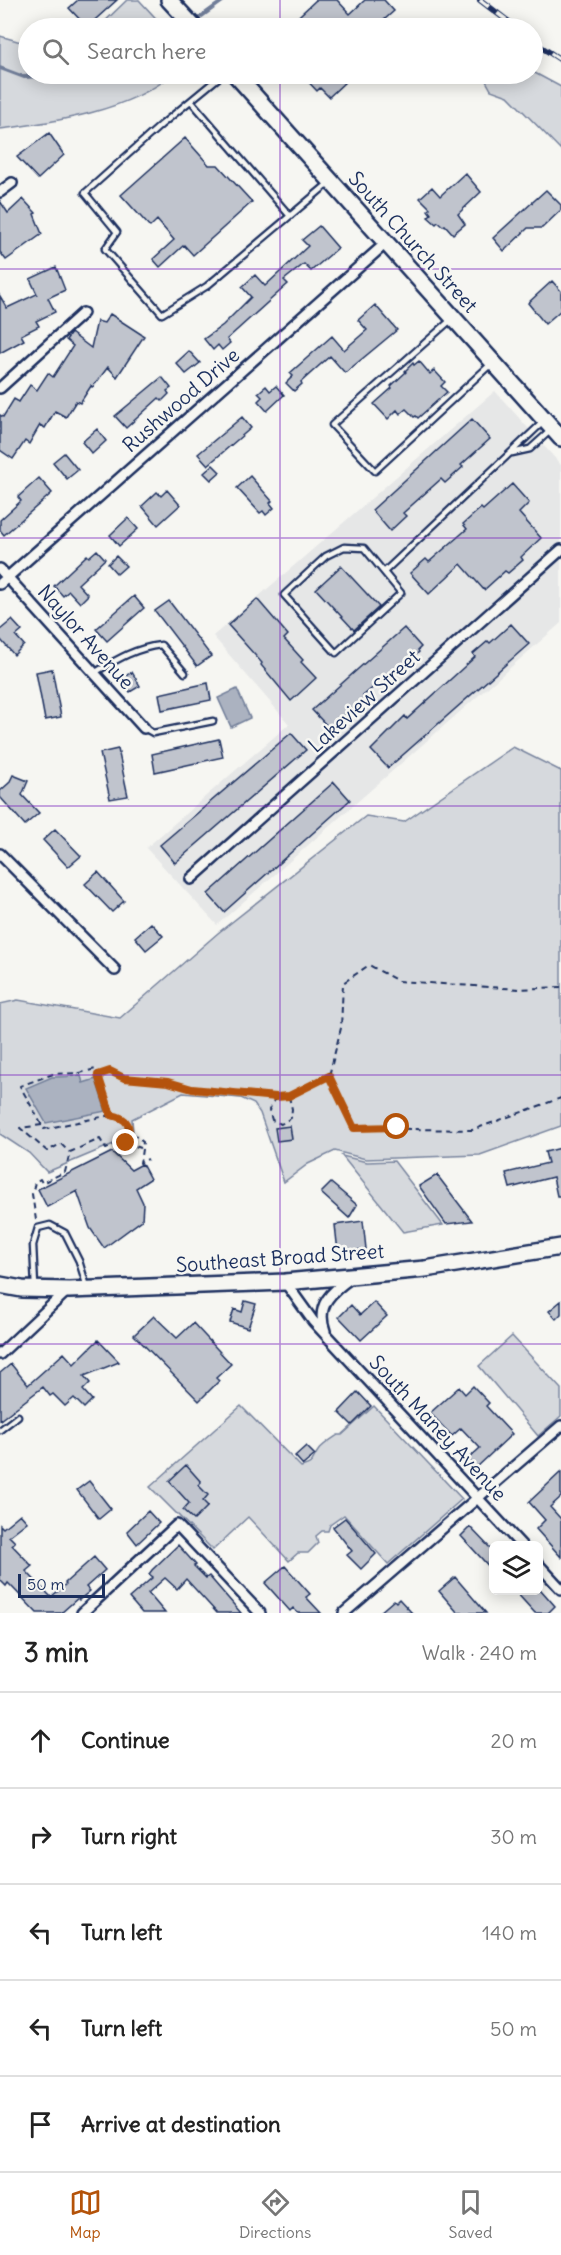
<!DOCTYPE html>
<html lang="en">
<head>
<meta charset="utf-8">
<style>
  :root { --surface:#fff; --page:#f2f2f2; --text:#222; --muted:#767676; --line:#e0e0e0; --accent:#b45309 }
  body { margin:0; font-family:Delius,sans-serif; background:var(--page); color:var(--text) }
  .controls { position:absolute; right:18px; bottom:18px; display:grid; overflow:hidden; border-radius:9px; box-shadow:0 3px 15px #0003 }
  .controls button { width:54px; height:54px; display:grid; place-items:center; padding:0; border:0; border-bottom:2px solid var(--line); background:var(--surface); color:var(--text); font:30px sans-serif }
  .scale { position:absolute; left:18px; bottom:15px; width:87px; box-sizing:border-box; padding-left:6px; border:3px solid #1b2f5e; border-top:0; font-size:16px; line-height:21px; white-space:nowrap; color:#1b2f5e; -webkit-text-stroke:4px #f6f6f2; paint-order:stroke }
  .stop { position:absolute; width:18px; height:18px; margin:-14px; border:4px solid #b45309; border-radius:50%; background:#fff }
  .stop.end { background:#b45309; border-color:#fff; box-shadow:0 2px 6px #0008 }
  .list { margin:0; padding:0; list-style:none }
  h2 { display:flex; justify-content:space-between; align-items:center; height:78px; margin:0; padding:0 24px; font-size:26px }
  h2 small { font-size:20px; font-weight:400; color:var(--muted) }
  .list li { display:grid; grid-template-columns:39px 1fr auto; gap:18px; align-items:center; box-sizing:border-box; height:96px; padding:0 24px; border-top:2px solid var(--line) }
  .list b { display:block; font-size:22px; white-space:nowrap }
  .list em { font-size:20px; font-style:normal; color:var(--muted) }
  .icon { flex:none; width:33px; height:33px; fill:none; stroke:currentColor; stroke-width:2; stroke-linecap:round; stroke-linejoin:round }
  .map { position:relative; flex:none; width:561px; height:1613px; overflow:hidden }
  .search { position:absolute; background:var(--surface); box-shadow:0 3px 15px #0003; left:18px; right:18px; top:18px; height:66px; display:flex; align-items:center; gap:15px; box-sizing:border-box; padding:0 21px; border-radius:33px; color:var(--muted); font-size:22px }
  .sheet { height:558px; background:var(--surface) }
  nav { display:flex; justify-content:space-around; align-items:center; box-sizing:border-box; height:84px; border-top:2px solid var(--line); background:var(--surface); font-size:16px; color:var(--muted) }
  nav a { display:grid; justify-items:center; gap:3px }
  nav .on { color:var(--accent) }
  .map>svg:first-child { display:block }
  .built { fill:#e6e7e7 }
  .green { fill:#d6d9dd; stroke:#78849e; stroke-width:1.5 }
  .water { fill:#abb2c0; stroke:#717e99; stroke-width:1.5 }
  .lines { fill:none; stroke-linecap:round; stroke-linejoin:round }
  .stream { stroke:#717e99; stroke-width:4 }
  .building { fill:#c0c4cd; stroke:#1b2f5e; stroke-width:1.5 }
  .lane-casing { stroke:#1b2f5e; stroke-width:9 }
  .street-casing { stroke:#1b2f5e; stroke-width:14 }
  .primary-casing { stroke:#1b2f5e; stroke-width:20 }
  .path { stroke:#1b2f5e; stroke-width:2; stroke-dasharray:6 4.5; stroke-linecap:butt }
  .lane { stroke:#f6f6f2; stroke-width:4.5 }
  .street { stroke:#f6f6f2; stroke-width:9 }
  .primary { stroke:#f6f6f2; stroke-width:15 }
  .rail-casing { stroke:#1b2f5e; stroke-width:6 }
  .rail { stroke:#f6f6f2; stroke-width:4; stroke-dasharray:11; stroke-linecap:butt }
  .route { stroke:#b45309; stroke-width:8 }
  .grid { fill:none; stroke:#7b2cbf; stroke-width:1.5; stroke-opacity:0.55 }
  .labels { text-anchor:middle; stroke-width:5; stroke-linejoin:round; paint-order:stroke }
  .street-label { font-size:20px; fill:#1b2f5e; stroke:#f6f6f2 }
</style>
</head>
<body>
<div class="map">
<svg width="561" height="1613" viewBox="0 0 561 1613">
  <rect width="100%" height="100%" fill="#f6f6f2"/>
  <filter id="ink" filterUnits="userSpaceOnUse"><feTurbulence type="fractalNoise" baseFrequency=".0167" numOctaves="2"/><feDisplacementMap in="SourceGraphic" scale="12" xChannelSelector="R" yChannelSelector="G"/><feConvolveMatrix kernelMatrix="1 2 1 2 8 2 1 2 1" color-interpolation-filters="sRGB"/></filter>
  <g filter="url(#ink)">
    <path class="built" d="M495,391l66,74v158l-344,302 -71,-77 143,-124 -76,-88z"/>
    <path class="green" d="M127,0h12l26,28h-67z
      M0,36l28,8v30h145c-44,37 -117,48 -173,55z
      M533,72l28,15v63l-53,-54 -17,-6 -6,-11v-5z
      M513,747l48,24v355l-81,29 -114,4 -31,-8 -27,13 -24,18 -24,-69 -6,-9 -13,-6 -58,-5 -51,26 1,14 -17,10 -69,29 -18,-19 -29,-19v-130l18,-4 102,18 98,-85 148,-117 38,6z
      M342,1156l25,6 27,-1 49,64 -40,7z
      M512,1336l49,53v27l-23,20 -59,-70z
      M241,1406l60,61c14,-4 10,-6 17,-16 4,-6 14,-12 20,-16h4l32,-29 88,93 -74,65 -44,-49 -14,10 -2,6h-6l-6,5 2,7 -10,10h-10l-9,8 -41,-44 -35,33 -63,-63z"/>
    <path class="water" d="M237,689l13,29 -19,9 -13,-29z
      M81,1076l2,7 13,-4 10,32 -60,12 -20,-35 26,-11z"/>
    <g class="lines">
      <path class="stream" d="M195,21l29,-21
        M0,68l24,9 54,-3"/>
    </g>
    <path class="building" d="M78,0h39l-30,27 -18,-19z
      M316,0h21l13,14 15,-14h19l10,11 -19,17h-89z
      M301,74h37l7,8 -16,15 -9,-9 -3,3z
      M49,133l15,22 -26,24 -21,-22z
      M185,138l24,27h9l34,37 -59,53 -9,-10 -24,22 -7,-8 21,-19 -17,-20 -7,7 -29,-32z
      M465,173l16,19 -23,22 7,10 -12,10 -8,-9 -2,1 -5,-4 -2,2 -8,-7 3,-3 -3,-4 2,-2 -10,-10 12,-11 8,9z
      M546,190l15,15v5l-19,18h-14l-24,23 -11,-13z
      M23,199l13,14 -2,1 8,20 -36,26 -6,-8v-51l8,12z
      M319,226l19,22 -27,23 -7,-7 -20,16 4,4 -61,55 3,4 -8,7 -4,-5 -5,5 -9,-11 19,-14 28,-28 -9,-10 13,-12 10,11 43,-40 -6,-6z
      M56,267l9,23 -17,8 7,14 -19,9 3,5 -18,9 3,5 -24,13v-57l7,12 30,-14 -7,-15z
      M552,281l9,10v19l-16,14 -17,-21z
      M375,305l22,25 -52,43 -15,-17 -29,26 1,2 -8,7 -8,-8 7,-7 -3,-3 42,-37 12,14 23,-20 -9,-10z
      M110,314l34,22 -27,41 -9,-10 -15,20 -2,-1 -11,17 -4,-2 -10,16 -11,-6 -10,17 -5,-3 -11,19 -4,-3 -12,18 -13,-9v-35l3,2 11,-18 5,3 11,-17 7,5 11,-17 5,4 20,-31 -7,-6 5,-7 20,15 6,-27 7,2z
      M189,351l11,12 -14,11 -10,-11z
      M419,361l11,13 4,-4 11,12 -4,4 6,6 -29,26 -2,-2 -2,1 -8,-8 -6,5 -3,-4 -9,9 -14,-15 18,-16 -1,-2 15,-14 -1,-1 8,-8 1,2z
      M162,377l9,11 -4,3 2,3 -7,7 -3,-3 -33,30 -11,-12z
      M266,386l4,5 6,-5 8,9 -17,16 -9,-10 4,-4 -4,-4z
      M242,417l9,11 -43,37 -10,-11z
      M472,419l18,20 -29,26 2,2 -18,16 -4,-4 -38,34 3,3 -16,15 -18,-21z
      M97,429l9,12 -14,13 -10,-12z
      M64,453l14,17 -11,9 -14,-17z
      M213,465l7,7 -9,8 -7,-7z
      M250,476l22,25 -2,2 4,5 -8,7 -3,-4 -3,2 -23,-25z
      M39,478l13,15 -48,42 -4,-5v-10l21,-19 -3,-4z
      M512,484l17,19 -10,10 22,25 -20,19 2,3 -15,13 -3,-2 -21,19 -23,-26 -32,30 -19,-21 16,-14 3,3 38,-33 -4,-5 18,-16 2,2z
      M167,490l13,15 -22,20 -16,-19 15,-14 4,4z
      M128,518l10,11 -19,17 -9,-11z
      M97,550l8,9 -27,25 10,11 -8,8 -11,-12 -6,5 -9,-10 33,-31 2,2z
      M116,556l10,10 -9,8 -9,-10z
      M341,566l38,41 -25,23 -38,-41z
      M134,596l10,12 -37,33 -11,-12z
      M257,599l31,36 -4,4 19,21 -2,2 15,16 -25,23 -30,-36 1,-2 -34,-38z
      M169,601l42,55 -14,10 -42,-55z
      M12,620l10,11 -6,5 8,9 -10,10 -14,-16v-9z
      M511,624l18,20 -141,124 -17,-18 34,-34 2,3 68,-62 -2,-3 15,-13 2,2z
      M404,628l17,19 -3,3 1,2 -23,20 -2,-2 -5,4 -26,22 3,2 -37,30 -17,-18z
      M52,669l9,48 -16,3 -9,-48z
      M132,672l8,14 -10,6 -8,-14z
      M208,683l3,17 -49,10 -3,-16z
      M291,733l15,17 -131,113 -15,-18z
      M219,739l4,18 -68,15 -3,-18z
      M118,749l10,47 -18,3 -10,-46z
      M13,775l15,6 -6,14 17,18 -14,12 -25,-28v-6l9,-8z
      M334,782l16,18 -126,112 -16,-18z
      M55,829l26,27 -13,11 -25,-27z
      M98,872l26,29 -12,11 -27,-28z
      M151,923l12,13 -17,14 -11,-13z
      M290,1126l2,13 -15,2 -2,-13z
      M561,1148v48h-4l-4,-19 -43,11 -4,-15 42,-10 -3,-11z
      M112,1152l19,18 11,-6 8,15 -14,9 7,15 -1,17 -38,28 -14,-20 -13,-37 -30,16 -9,-18z
      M437,1175l35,46 -26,3 -27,-38z
      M331,1183l26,22 -8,13 -28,-25z
      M363,1221l3,28 -28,3 -3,-27z
      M245,1301l11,3 -8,24 -18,-6 4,-13 8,3z
      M561,1301v13l-5,5 -7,-8z
      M374,1302l13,14 -26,24 -22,-23 12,-12 9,10z
      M154,1316l23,22 16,-15 38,41 -15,14 3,3 -20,20 -65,-66z
      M98,1340l21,22 -35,14 6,7 -7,7 9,10 -8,8 -10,-10 -9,8 -12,-12 -3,2 -7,-9 -43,33v-47l11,-9 17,21 36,-32 10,11z
      M473,1386l16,17 -3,3 26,28 -36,34 -8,-9 12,-11 -19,-20 -9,8 -22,-23 29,-26 6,7z
      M358,1392l13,14 -19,19 -13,-13z
      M306,1446l9,9 -12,10 -8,-9z
      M186,1465l15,17 -3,3 10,10 -5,6 5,5 -14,14 -11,-10 6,-7 -20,-22z
      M561,1472v25l-11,10 11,12v38l-25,-28 9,-9 -16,-18z
      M89,1481l22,28 -12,10 -22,-29z
      M148,1511l11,12 -22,21 -10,-13z
      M20,1514l7,8 -18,14 6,6 -3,3 20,21 -6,5 25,26 15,-13 -1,-1 29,-26 11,13 -19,17 4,4 -11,9 -1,-2 -17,15h-24l-26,-27 -3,-3 -2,3 -6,-6v-55l3,3z
      M345,1518l31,36 -15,15 -14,-14 5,-4 -19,-24z
      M470,1527l24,25v20l-33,-36z
      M178,1545l18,20 -2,1 12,12 3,-2 32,37h-24l-31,-34 -9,10 -12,-11 -17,15 17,20h-23l-13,-15 24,-21 -4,-3 3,-4z
      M285,1566l25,28 -4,3 15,16h-23l-5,-5 -3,3 -25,-28z
      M455,1577l31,36h-28l-19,-22z
      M514,1590h27l14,16 -7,7h-13z
      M399,1599l13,14h-33l15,-13 2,2z"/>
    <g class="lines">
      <g class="lane-casing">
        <path id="lane" d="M223,74l-62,51 -76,68 32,39 -12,17 57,65 45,-28 122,-103
          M191,101l99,115
          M452,319l-120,106 43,46 116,-107
          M512,453l18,-4 20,-18
          M344,547l20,1 37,45 -65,60 -52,-58 42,-39z
          M384,572l158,-149
          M94,673c22,-13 41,-25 67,-28l24,28
          M144,728l9,5 60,-12
          M35,1287l-2,-42 5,-17 12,-3 15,8 14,28 8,26
          M0,1430l18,-14"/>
      </g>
      <g class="street-casing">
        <path id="street" d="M0,192l12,-9
          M0,388l83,-75
          M0,569l144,159
          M0,584l386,-341
          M0,854l115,116
          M191,879l370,-329
          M285,1282l28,39 209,225
          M325,1331c-10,-26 7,-40 27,-54
          M0,1354l68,-64
          M538,1564l23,25
          M82,1613l95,-88 83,88
          M344,1613l217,-187"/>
      </g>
      <g class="primary-casing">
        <path id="primary" d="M169,0l26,28
          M235,74l326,364
          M0,1285l22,4 47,1 216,-8 140,-13 136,-22"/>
      </g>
      <path class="path" d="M561,987l-42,2 -121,-8 -29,-16 -26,18 -2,45 -12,48 25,52 118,2 89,-32
        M98,1075l13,40 -67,14 -24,-43 33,-12 27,-1 16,-4 2,6 12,-4 14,7 44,3 24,8 84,8h13l40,-21
        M276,1097l-7,13 3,10 9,4 10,-6 1,-9 -3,-12
        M111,1115l16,5 3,12 13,10 -3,21 8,-4
        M42,1125l-22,3 27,23 14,-7 8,8
        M130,1133l-4,10 15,5
        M36,1220l-4,-26 3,-12 5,-3 2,4 23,-11 5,-20 30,-13 6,10 13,-6h7"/>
      <use href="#lane" class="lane"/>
      <use href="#street" class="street"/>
      <use href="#primary" class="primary"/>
      <g class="rail-casing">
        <path id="rail" d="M480,0l37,28
          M532,41l29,19"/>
      </g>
      <use href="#rail" class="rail"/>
    </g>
  </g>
  <g class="lines" filter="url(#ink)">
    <path class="route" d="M126,1143c6,-16 3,-25 -15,-28l-13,-40 12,-4 14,7 44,4 24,7 84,8 13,-1 40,-20 25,52 43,-1"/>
  </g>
  <path class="grid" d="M280,0v28M280,74v1539M0,269h561M0,538h561M0,806h561M0,1075h561M0,1344h561"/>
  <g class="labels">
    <g class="street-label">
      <text transform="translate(413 242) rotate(48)" y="7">South Church Street</text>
      <text transform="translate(181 400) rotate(-41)" y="7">Rushwood Drive</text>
      <text transform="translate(86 637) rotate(48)" y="7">Naylor Avenue</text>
      <text transform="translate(364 701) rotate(-42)" y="7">Lakeview Street</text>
      <text transform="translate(280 1258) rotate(-4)" y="7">Southeast Broad Street</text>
      <text transform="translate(438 1428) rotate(47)" y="7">South Maney Avenue</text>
    </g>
  </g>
</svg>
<div class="controls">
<button><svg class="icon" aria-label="layers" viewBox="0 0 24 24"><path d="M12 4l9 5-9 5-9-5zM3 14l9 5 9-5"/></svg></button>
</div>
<div class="scale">50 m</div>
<div class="stop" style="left:397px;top:1127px"></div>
<div class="stop end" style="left:126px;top:1143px"></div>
<div class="search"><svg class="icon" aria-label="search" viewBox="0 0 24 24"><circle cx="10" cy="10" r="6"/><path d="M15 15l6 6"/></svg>Search here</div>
</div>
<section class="sheet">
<h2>3 min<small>Walk · 240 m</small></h2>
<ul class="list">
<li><svg class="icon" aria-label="ahead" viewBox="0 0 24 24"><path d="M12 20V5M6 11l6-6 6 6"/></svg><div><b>Continue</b></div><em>20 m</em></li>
<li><svg class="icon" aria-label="right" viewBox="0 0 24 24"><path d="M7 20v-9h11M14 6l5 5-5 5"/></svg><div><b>Turn right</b></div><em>30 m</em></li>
<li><svg class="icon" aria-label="left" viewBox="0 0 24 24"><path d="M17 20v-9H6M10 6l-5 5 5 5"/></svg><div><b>Turn left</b></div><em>140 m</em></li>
<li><svg class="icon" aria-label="left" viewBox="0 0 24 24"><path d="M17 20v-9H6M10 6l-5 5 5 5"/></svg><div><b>Turn left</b></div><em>50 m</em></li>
<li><svg class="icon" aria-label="arrive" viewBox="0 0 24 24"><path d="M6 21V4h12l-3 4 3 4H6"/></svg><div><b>Arrive at destination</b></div></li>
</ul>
</section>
<nav>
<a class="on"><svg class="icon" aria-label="map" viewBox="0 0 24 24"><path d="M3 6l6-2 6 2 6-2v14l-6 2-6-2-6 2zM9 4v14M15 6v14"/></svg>Map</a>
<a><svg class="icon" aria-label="directions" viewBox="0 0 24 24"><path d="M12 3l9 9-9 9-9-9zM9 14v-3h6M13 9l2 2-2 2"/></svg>Directions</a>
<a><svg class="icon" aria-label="saved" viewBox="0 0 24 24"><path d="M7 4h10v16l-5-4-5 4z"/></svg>Saved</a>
</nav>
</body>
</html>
